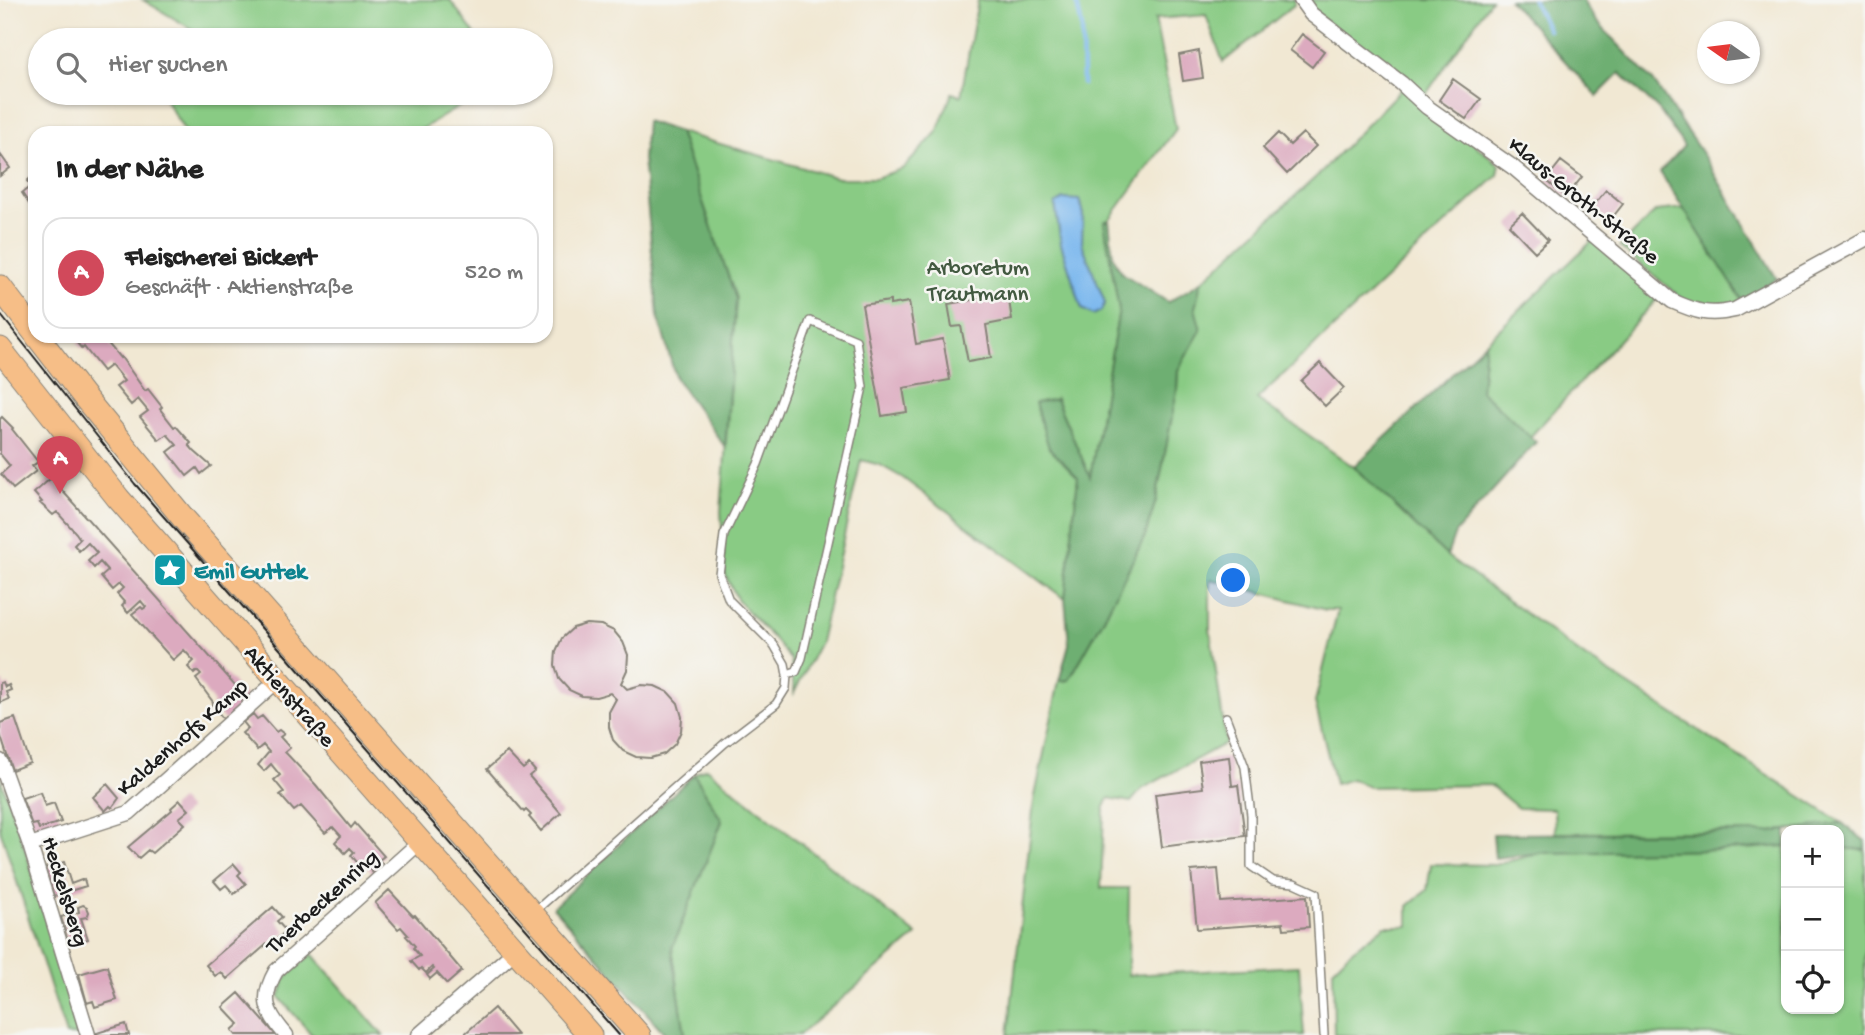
<!DOCTYPE html>
<html lang="de">
<head>
<meta charset="utf-8">
<style>
  :root { --surface:#fff; --page:#f2f2f2; --text:#222; --muted:#767676; --line:#e0e0e0; --accent:#d1495b }
  body { margin:0; font-family:"Gochi Hand",sans-serif; background:var(--page); color:var(--text) }
  .controls { position:absolute; right:21px; bottom:21px; display:grid; overflow:hidden; border-radius:14px; box-shadow:0 2px 5px #0004 }
  .controls button { width:63px; height:63px; display:grid; place-items:center; padding:0; border:0; border-bottom:2px solid var(--line); background:var(--surface); color:var(--text); font:35px sans-serif }
  .compass { position:absolute; left:1697px; top:21px; width:63px; height:63px; border-radius:50%; background:var(--surface); box-shadow:0 2px 5px #0004; rotate:284deg }
  .you { position:absolute; left:1234px; top:581px; width:24px; height:24px; margin:-18px; border:5px solid #fff; border-radius:50%; background:#1a73e8; box-shadow:0 0 0 10px #1a73e833 }
  .badge { display:grid; place-items:center; width:46px; height:46px; border-radius:50%; background:var(--accent); color:#fff; font-size:23px; font-weight:700 }
  .pin { position:absolute; translate:-50% -58px; filter:drop-shadow(0 2px 4px #0008) }
  .pin::after { content:''; position:absolute; top:37px; width:24px; height:21px; background:inherit; clip-path:polygon(0 0,100% 0,50% 100%) }
  .list { margin:0; padding:0; list-style:none }
  h2 { display:flex; justify-content:space-between; align-items:center; height:91px; margin:0; padding:0 28px; font-size:30px }
  h2 small { font-size:23px; font-weight:400; color:var(--muted) }
  .list li { display:grid; grid-template-columns:46px 1fr auto; gap:21px; align-items:center; box-sizing:border-box; height:112px; margin:0 14px 14px; padding:0 14px; border:2px solid var(--line); border-radius:21px }
  .list b { display:block; font-size:26px; white-space:nowrap }
  .list p { margin:0; font-size:23px; white-space:nowrap; color:var(--muted) }
  .list em { font-size:23px; font-style:normal; color:var(--muted) }
  .icon { flex:none; width:38px; height:38px; fill:none; stroke:currentColor; stroke-width:2; stroke-linecap:round; stroke-linejoin:round }
  .map { position:relative; flex:none; width:1865px; height:1035px; overflow:hidden }
  .search { position:absolute; background:var(--surface); box-shadow:0 2px 5px #0004; left:28px; top:28px; width:525px; height:77px; display:flex; align-items:center; gap:18px; box-sizing:border-box; padding:0 24px; border-radius:38px; color:var(--muted); font-size:26px }
  .panel { position:absolute; background:var(--surface); box-shadow:0 2px 5px #0004; left:28px; top:126px; width:525px; height:217px; border-radius:21px }
  .map>svg:first-child { display:block }
  .green { fill:#89cb84; stroke:#527450; stroke-width:2 }
  .forest { fill:#6eaf72; stroke:#456647; stroke-width:2 }
  .water { fill:#7cb8ee; stroke:#4c6a85; stroke-width:2 }
  .lines { fill:none; stroke-linecap:round; stroke-linejoin:round }
  .stream { stroke:#7cb8ee; stroke-width:4.5 }
  .building { fill:#dcaabf }
  .service-casing { stroke:#868278; stroke-width:10 }
  .minor-casing { stroke:#868278; stroke-width:17 }
  .primary-casing { stroke:#868278; stroke-width:25 }
  .service { stroke:#fff; stroke-width:7 }
  .minor { stroke:#fff; stroke-width:14 }
  .primary { stroke:#f6be87; stroke-width:23 }
  .tram { stroke:#1c1c1c; stroke-width:2 }
  .labels { text-anchor:middle; stroke-width:5; stroke-linejoin:round; paint-order:stroke }
  .street-label { font-size:23px; fill:#1c1c1c; stroke:#f6f6f2 }
  .park-label { font-size:23px; fill:#425940; stroke:#f6f6f2 }
  .culture-label { font-size:23px; font-weight:bold; fill:#0d838f; stroke:#f6f6f2; text-anchor:start }
</style>
</head>
<body>
<div class="map">
<svg width="1865" height="1035" viewBox="0 0 1865 1035">
  <rect width="100%" height="100%" fill="#f6f6f2"/>
  <filter id="ink" filterUnits="userSpaceOnUse"><feTurbulence type="fractalNoise" baseFrequency=".0143" numOctaves="2"/><feDisplacementMap in="SourceGraphic" scale="14" xChannelSelector="R" yChannelSelector="G"/><feConvolveMatrix kernelMatrix="1 2 1 2 8 2 1 2 1" color-interpolation-filters="sRGB"/></filter>
  <filter id="wash" filterUnits="userSpaceOnUse"><feTurbulence type="fractalNoise" baseFrequency=".00686" numOctaves="4" result="noise"/><feDisplacementMap in="SourceGraphic" scale="28" xChannelSelector="R" yChannelSelector="G"/><feGaussianBlur stdDeviation="1.57" result="paint"/><feColorMatrix in="noise" values="0 0 0 0 0 0 0 0 0 0 0 0 0 0 0 0 0 1.4 0 .05"/><feComposite in="paint" operator="in"/></filter>
  <g filter="url(#wash)">
    <rect width="100%" height="100%" fill="#f1e8d3"/>
    <path class="green" d="M143,0h307l29,40h-283l4,-6z
      M978,0h317l-1,5 -71,57 -17,-47 -51,4 21,110 -67,91 -5,2 15,88 -29,168 -34,-79 -7,49 29,29 -13,122 -162,-121 -23,-13 -19,-5 -41,182 -26,51 -3,-33 -18,-22 -35,-37 -13,-27 -4,-62 15,-213 -57,-167 159,46h38l28,-10 33,-36 15,-39 9,3z
      M1306,0h185l-67,97 -107,-83z
      M1403,87l97,78 -2,10 -241,224 97,68 93,89 138,101 257,166 -72,9 -215,1 -1,-24 -36,-1 -28,-23 -121,2 -17,-8 -17,5 -20,-82 23,-92h-12l-116,-31v50l16,114 -84,46 -11,13 -22,-4 -5,11 -3,79h28l-1,87 171,-9 5,69h-296l26,-234 25,-120 10,-1 34,-60 42,-84 11,-36 21,-110 1,-20 23,-40 -7,-22 7,-26 116,-106z
      M161,93h321l-67,40h-229z
      M1685,208l57,92 -17,8 -37,-4 -68,-57 36,-36z
      M1594,239l64,59 -128,139 -49,-46 4,-48z
      M706,768l211,167 -118,100h-114l-13,-87 50,-127 -28,-47z
      M0,777l25,72 57,186h-16l-66,-206z
      M1774,845l12,1v163h53v-161l26,2v185h-531l-1,-66 18,-18 34,-25h23v-20l19,-16 4,-26 64,1 45,-12z
      M312,954l71,81h-71l-33,-38 7,-20z"/>
    <path class="forest" d="M1509,0h73l14,21 57,60 52,77 72,121 -35,21 -82,-128 24,-26 -25,-36 -39,-37 -23,23z
      M646,121l33,11 57,167 -11,148 -49,-68 -18,-63 -15,-157z
      M1109,220l4,37 9,16 46,29 33,-20 -6,26 6,22 -23,40 -1,20 -21,110 -11,36 -42,84 -34,60 -10,1 10,-37 -4,-45 13,-122 -29,-29 -14,-45 21,-4 34,78 29,-167 -15,-88z
      M1485,343l-4,48 55,51 -81,91 -8,23 -93,-89z
      M694,774l28,47 -50,127 13,87h-19l-113,-128z
      M1842,823l23,18v9l-26,-2v-18h-53v16l-58,4 -188,3 -45,5 -2,-24 277,-2z"/>
    <path class="water" d="M1064,199l15,1 4,10 -1,33 23,60 -4,8 -8,4 -11,-6 -21,-65 -6,-40z"/>
    <g class="lines">
      <path class="stream" d="M1076,0l6,27 1,57
        M1533,0l15,30"/>
    </g>
    <g id="blocks">
      <path class="building" d="M1302,34l22,17 -12,16 -22,-17z
        M1199,51l4,27 -20,3 -4,-26z
        M1453,79l28,20 -15,20 -27,-19z
        M1278,133l12,12 13,-12 13,13 -29,28 -24,-26z
        M0,154l10,14 -10,8z
        M1561,161l21,16 -16,20 -20,-17z
        M35,174v39l-13,-20 9,-7 -4,-5z
        M1606,190l17,14 -15,19 -16,-16z
        M1522,213l26,27 -13,12 -26,-27z
        M1008,294l4,26 -26,5 5,33 -23,4 -7,-36 -9,1 -4,-23z
        M890,301v4l19,-3 7,42 27,-5 7,41 -47,8 4,24 -25,4 -20,-111z
        M89,336l4,4 9,-4 18,22 1,-1 24,34 3,-2 14,18 -2,2 14,18 2,-1 15,17 -2,2 5,6 17,15 -10,8 -4,-6 -10,8 -19,-24 9,-7 -10,-11 -8,6 -19,-23 8,-6 -10,-12 -7,6 -15,-18 8,-6 -13,-16 -8,6 -19,-24 -2,2 -5,-6z
        M1320,363l24,25 -19,18 -24,-25z
        M2,417l11,11 -1,1 26,33 -6,4 4,5 -23,18 -12,-15 9,-8 -10,-12v-35z
        M51,478l193,217 3,6 -22,20 -13,-16 1,-3 -17,-23 5,-4 -4,-4 -3,3 -6,-7 6,-6 -10,-11 -11,10 -41,-46 9,-7 2,2 3,-2 -5,-6 -13,12 -6,-7 3,-3 -8,-9 6,-6 -4,-4 -7,6 -11,-13 7,-6 -8,-9 -6,6 -6,-7 9,-8 -9,-10 -9,8 -5,-6 6,-6 -4,-6 -19,-21 -4,3 -13,-12 2,-1 -8,-9z
        M586,624l15,1 13,6 9,11 5,13 -1,15 -6,13 6,6 14,-4 14,1 13,6 10,11 4,14 -1,14 -6,13 -11,10 -14,4 -14,-1 -13,-6 -10,-11 -4,-13v-15l7,-13 -6,-6 -14,4 -14,-1 -13,-6 -10,-11 -4,-14 1,-14 6,-13 11,-10z
        M3,682l2,5 4,-2 2,5 -5,2 3,7 -9,4v-20z
        M253,714l4,5 5,-3 14,16 3,-2 5,4 -4,3 10,11 -5,4 31,33 35,43 4,-5 29,33 -5,4 5,6 -10,8 -10,-10 -3,3 -10,-12 3,-3 -4,-4 -5,5 -10,-11 6,-6 -8,-9 -8,6 -24,-27 -7,5 -14,-16 4,-3 -10,-12 6,-5 -9,-11 -7,7 -6,-6 11,-13 -6,-7 -6,5 -15,-17 6,-5 -5,-6z
        M15,718l15,45 -18,7 -12,-36v-11z
        M507,752l16,17 6,-5 6,7 -6,5 32,37 -20,18 -12,-14 2,-2 -5,-5 -2,2 -37,-43z
        M1229,757l3,29 6,-1 7,51 -83,11 -7,-53 48,-6 -4,-27z
        M107,784l12,14 -7,10 -2,-2 -5,5 -12,-14z
        M40,792l5,14 9,-3 7,19 -22,7 -2,-5 -5,1 -10,-27z
        M180,800l9,10 -10,8 6,6 -33,29 -4,-3 -9,8 -11,-11 44,-37 -1,-2z
        M64,862l7,22 13,-5 2,7 -32,10 -9,-28z
        M234,864l7,8 -3,3 8,9 -12,10 -8,-9 -5,4 -7,-8z
        M1218,869l3,33 86,-6 2,31 -25,2 -1,-6 -86,6 -6,-58z
        M389,890l24,26 2,-1 47,56 -15,13 -10,-11 -7,6 -3,-4 7,-6 -2,-2 -6,6 -5,-5 -2,2 -8,-9 9,-5 -7,-8 2,-2 -9,-10 2,-1 -7,-8 -3,2 -23,-26z
        M83,905l4,2 2,5 -2,5 -6,1 7,21 -19,6 -8,-28 18,-5 -1,-5z
        M273,907l9,10 -5,4 9,10 -16,14 -2,-2 -41,36 -6,-7 -6,4 -9,-11z
        M107,966l10,34 -22,7 -2,-6 -6,2 -8,-29z
        M239,993l15,17 22,25h-40l-4,-5 7,-6 -16,-17z
        M494,1008l23,27h-54l6,-5z
        M126,1024l3,11h-32v-2z"/>
    </g>
  </g>
  <g filter="url(#ink)">
    <use href="#blocks" fill-opacity="0" stroke="#868278" stroke-width="2"/>
    <g class="lines">
      <g class="service-casing">
        <path id="service" d="M1226,717l19,50 6,48v51l22,15 21,2 22,10 8,142
          M535,911l190,-168 51,-39 10,-16 1,-13 -2,-11 -11,-19 -45,-45 -10,-26 5,-39 34,-71 52,-143 46,19 7,47 -61,271 -6,14 -9,3"/>
      </g>
      <g class="minor-casing">
        <path id="minor" d="M1301,0l10,14 90,69 26,24 87,61 158,133c25,11 36,15 63,9l130,-71
          M0,761l30,84 58,190
          M30,845l99,-32 149,-133
          M286,1035c-20,-23 -26,-36 -10,-64l144,-129
          M419,1035l96,-84"/>
      </g>
      <g class="primary-casing">
        <path id="primary" d="M0,287l35,46
          M37,336l48,62 99,121 455,516
          M0,349l118,149 472,537"/>
      </g>
      <use href="#service" class="service"/>
      <use href="#minor" class="minor"/>
      <use href="#primary" class="primary"/>
      <path class="tram" d="M0,314l135,170 484,551"/>
    </g>
  </g>
  <defs>
    <g id="sight-square" transform="scale(1.75)"><rect x="-9" y="-9" width="18" height="18" rx="4" fill="#0f9aa8" stroke="#f6f6f2"/><path d="M0-6L1.8-2.2L6-1.7L2.9 1.2L3.7 5.4L0 3.3L-3.7 5.4L-2.9 1.2L-6-1.7L-1.8-2.2Z" fill="#fff"/></g>
  </defs>
  <g fill-rule="evenodd">
    <use href="#sight-square" x="170" y="570"/>
  </g>
  <g class="labels">
    <g class="street-label">
      <text transform="translate(1585 199) rotate(39)" y="8">Klaus-Groth-Straße</text>
      <text transform="translate(291 695) rotate(49)" y="8">Aktienstraße</text>
      <text transform="translate(181 736) rotate(-41)" y="8">Kaldenhofs Kamp</text>
      <text transform="translate(67 891) rotate(73)" y="8">Heckelsberg</text>
      <text transform="translate(321 900) rotate(-42)" y="8">Therbeckenring</text>
    </g>
    <g class="park-label">
      <text x="978" y="274">Arboretum<tspan x="978" dy="26">Trautmann</tspan></text>
    </g>
    <g class="culture-label">
      <text x="194" y="578">Emil Guttek</text>
    </g>
  </g>
</svg>
<div class="controls">
<button>+</button>
<button>−</button>
<button><svg class="icon" aria-label="locate" viewBox="0 0 24 24"><circle cx="12" cy="12" r="6"/><path d="M12 2v4M12 18v4M2 12h4M18 12h4"/></svg></button>
</div>
<svg class="compass" viewBox="-18 -18 36 36"><path d="M0-13l5 13h-10z" fill="#e53935"/><path d="M0 13l5-13h-10z" fill="#767676"/></svg>
<div class="you"></div>
<div class="pin badge" style="left:60px;top:494px">A</div>
<div class="search"><svg class="icon" aria-label="search" viewBox="0 0 24 24"><circle cx="10" cy="10" r="6"/><path d="M15 15l6 6"/></svg>Hier suchen</div>
<section class="panel">
<h2>In der Nähe<small></small></h2>
<ul class="list">
<li><span class="badge">A</span><div><b>Fleischerei Bickert</b><p>Geschäft · Aktienstraße</p></div><em>520 m</em></li>
</ul>
</section>
</div>
</body>
</html>
